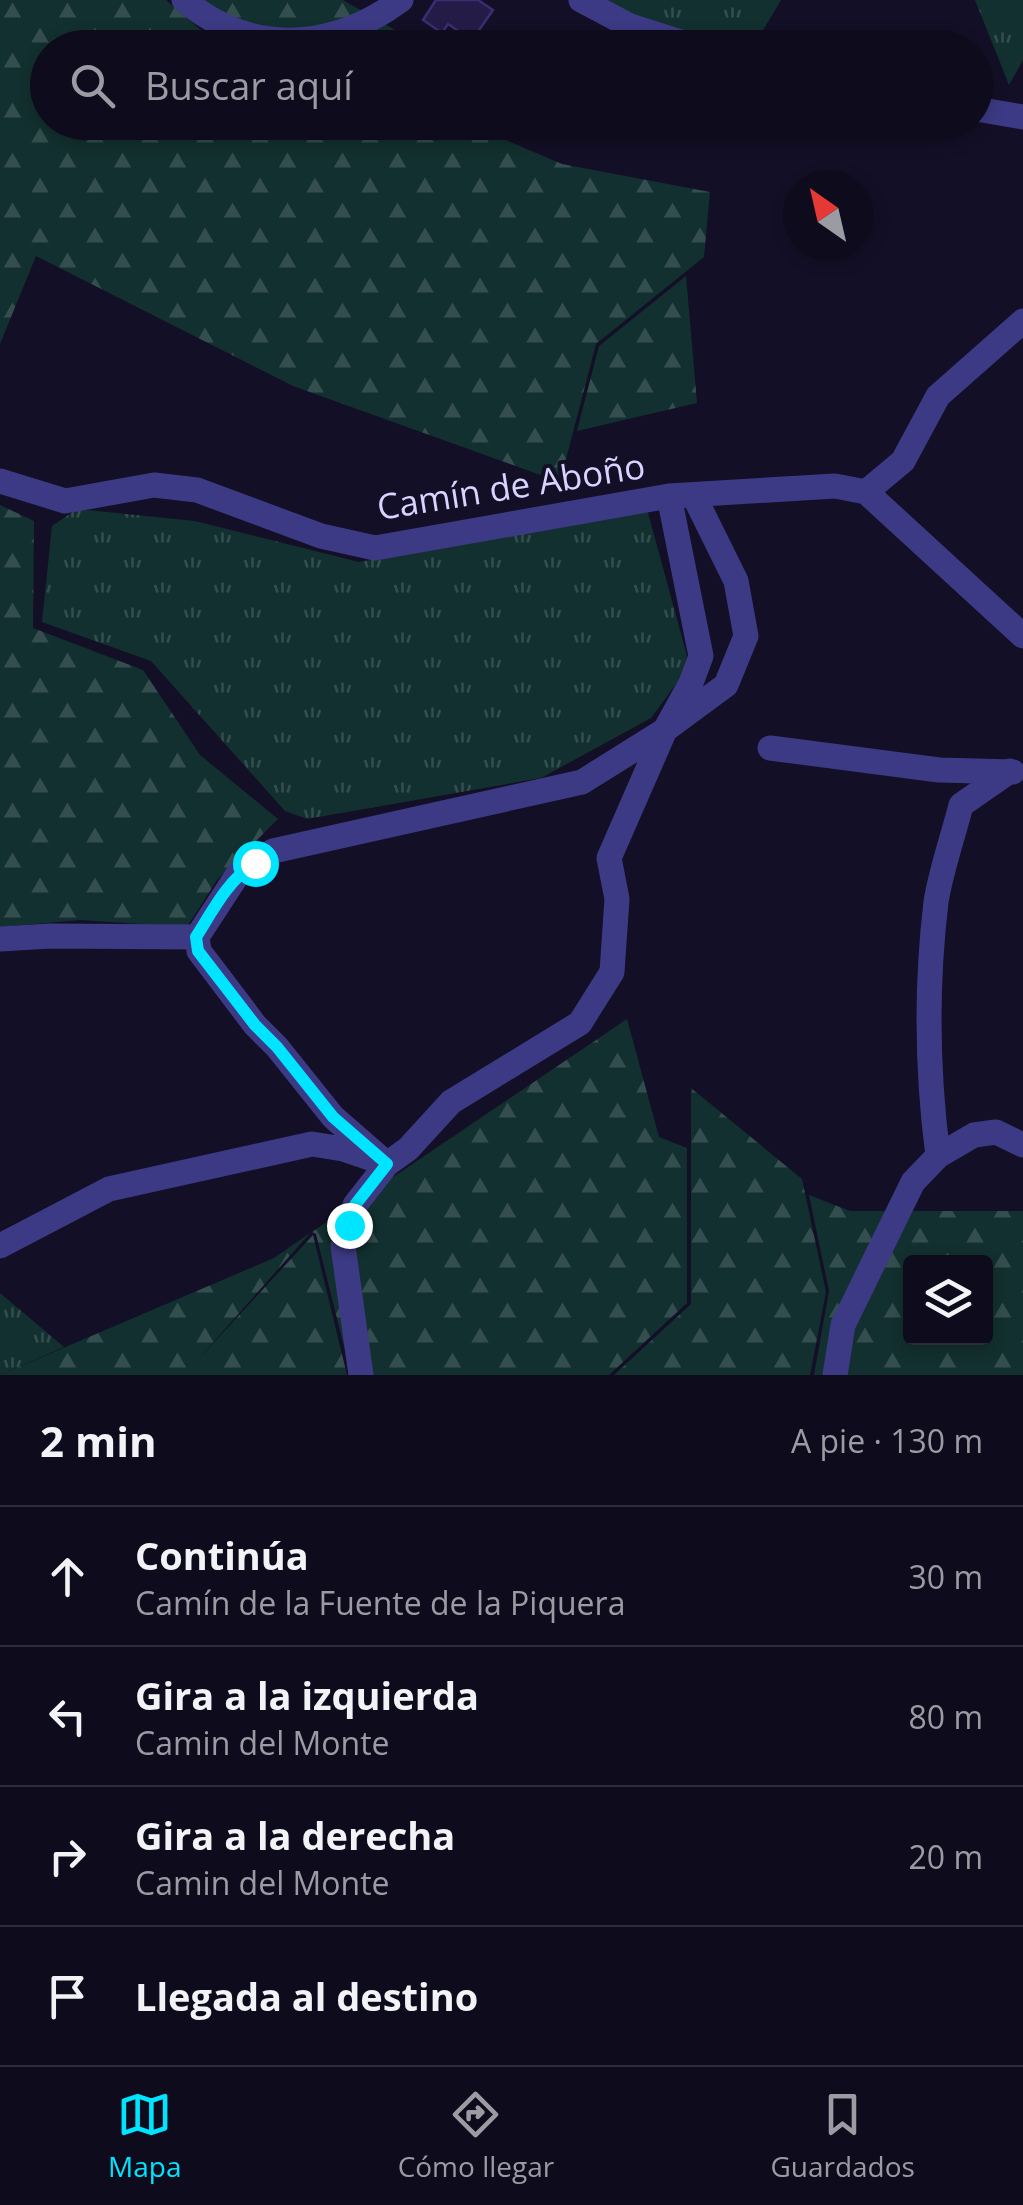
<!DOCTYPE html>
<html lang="es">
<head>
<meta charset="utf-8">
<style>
  :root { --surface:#0e0b1c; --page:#171425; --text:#f1f3f6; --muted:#9b9ba3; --line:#2e2b3b; --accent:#00e5ff }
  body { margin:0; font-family:"Open Sans",sans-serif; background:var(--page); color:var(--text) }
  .controls { position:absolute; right:30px; bottom:30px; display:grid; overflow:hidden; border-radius:10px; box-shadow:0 5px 15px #0003 }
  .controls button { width:90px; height:90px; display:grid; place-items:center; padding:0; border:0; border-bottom:2px solid var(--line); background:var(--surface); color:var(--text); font:50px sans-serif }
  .compass { position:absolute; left:783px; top:170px; width:90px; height:90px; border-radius:50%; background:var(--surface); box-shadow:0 5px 15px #0003; rotate:326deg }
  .stop { position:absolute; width:30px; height:30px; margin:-22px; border:8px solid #00e5ff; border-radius:50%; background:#fff }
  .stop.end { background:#00e5ff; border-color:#fff; box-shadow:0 2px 10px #0008 }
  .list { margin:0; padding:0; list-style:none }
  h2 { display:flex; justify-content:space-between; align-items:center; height:130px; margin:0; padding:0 40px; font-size:42px }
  h2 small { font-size:32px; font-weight:400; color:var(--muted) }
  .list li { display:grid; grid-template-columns:65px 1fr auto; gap:30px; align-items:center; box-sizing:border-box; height:140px; padding:0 40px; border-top:2px solid var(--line) }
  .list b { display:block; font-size:38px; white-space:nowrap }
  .list p { margin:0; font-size:32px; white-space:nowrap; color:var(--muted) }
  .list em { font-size:32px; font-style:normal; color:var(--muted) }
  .icon { flex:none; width:55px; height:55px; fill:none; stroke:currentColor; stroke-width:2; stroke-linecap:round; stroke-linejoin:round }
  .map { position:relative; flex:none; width:1023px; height:1375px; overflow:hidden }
  .search { position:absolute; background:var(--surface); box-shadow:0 5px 15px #0003; left:30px; right:30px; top:30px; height:110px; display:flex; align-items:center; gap:25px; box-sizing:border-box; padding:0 35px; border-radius:55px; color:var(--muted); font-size:38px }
  .sheet { height:690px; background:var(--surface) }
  nav { display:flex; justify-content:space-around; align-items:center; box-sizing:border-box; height:140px; border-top:2px solid var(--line); background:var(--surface); font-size:28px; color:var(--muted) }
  nav a { display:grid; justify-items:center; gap:5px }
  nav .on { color:var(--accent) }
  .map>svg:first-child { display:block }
  .grass { fill:url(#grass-tufts) }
  .forest { fill:url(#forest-firs); fill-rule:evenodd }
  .building { fill:#241b47; stroke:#3b2d73; stroke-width:2.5 }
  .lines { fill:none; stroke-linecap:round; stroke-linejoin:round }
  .minor { stroke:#3d3a85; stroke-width:25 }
  .route { stroke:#00e5ff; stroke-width:12 }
  .labels { text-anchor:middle; stroke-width:8; stroke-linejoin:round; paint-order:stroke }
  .street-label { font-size:35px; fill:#d9d4ff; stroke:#130f26 }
</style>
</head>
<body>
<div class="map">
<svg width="1023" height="1375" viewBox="0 0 1023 1375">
  <defs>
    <pattern id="grass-tufts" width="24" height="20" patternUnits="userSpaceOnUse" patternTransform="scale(2.5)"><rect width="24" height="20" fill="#12302f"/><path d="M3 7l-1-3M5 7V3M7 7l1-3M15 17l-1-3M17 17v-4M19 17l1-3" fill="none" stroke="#344d4e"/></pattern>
    <pattern id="forest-firs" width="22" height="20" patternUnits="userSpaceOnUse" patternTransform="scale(2.5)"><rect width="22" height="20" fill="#12302f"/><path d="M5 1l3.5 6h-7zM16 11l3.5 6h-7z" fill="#344d4e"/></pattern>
  </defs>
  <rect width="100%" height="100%" fill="#130f26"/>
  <path class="grass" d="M596,0h185l-19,32 -72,6z
    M975,0h48v60l-14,25z
    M77,509l118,12 164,41 288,-53 40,147 -5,20 -31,42 -110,60 -234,41 -22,-8 -134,-150 -109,-39 10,-96z
    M0,1293l64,54 -64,28z"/>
  <path class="forest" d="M0,0h166l35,30 51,17 -204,1v74l427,1 5,6 82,35 148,28 -6,65 -108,87 -36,138 -267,-96 -257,-130 -36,88z
    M171,0h172l52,30 -77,17 -116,-20z
    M410,32l11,15h-86z
    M686,276l11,127 -120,28 22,-85z
    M0,505l34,16 -1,107 110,42 57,85 78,64 -61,61 -30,47 -107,-7 -80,7z
    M627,1019l32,118 28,11v155l-78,72h-258l-35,-141 -4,-2z
    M691,1088l111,91 24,113 -16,83h-196l77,-71z
    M809,1195l41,16h173v164h-209l15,-84zM910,1262h76v76h-76z
    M310,1233l-114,129 117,-127 34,140h-347l274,-117z"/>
  <path class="building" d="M436,0h42l15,10 -21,30 -24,-16 -6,9 -19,-13z"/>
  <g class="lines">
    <path class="minor" d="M184,0c67,56 148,51 217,0
      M581,0l49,26 69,22
      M976,109l47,8
      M0,481l65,20 89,-16 43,5 124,46 54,12 294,-52 166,-10 31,6 157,144
      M866,492l37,-31 35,-65 85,-75
      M770,748l169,22 74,2
      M197,937l2,14 56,74 22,22 56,70 54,47 -32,41 -12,41 18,129
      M0,939l50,-3 147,1 41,-63 35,-23 309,-69 83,-52 61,-45 20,-49 -10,-55 -42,-85
      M938,1156c-11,-84 -12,-170 -2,-254 5,-32 17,-65 25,-97l49,-34
      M0,1246l109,-57 203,-45 31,5 44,15 21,-15 43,-47 129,-79 32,-51 5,-73 -8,-41 56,-128 26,-47 10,-27 -32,-160
      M835,1375l8,-50 70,-143 25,-26 36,-21 22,-3 27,13"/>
  </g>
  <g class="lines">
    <path class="route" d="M255,863c-27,17 -42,47 -59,74l2,14 57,74 22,22 56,70 54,47 -32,41 -6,20"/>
  </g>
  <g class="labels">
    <g class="street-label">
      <text transform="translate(511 487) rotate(-9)" y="12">Camín de Aboño</text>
    </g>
  </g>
</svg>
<div class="controls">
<button><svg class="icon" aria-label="layers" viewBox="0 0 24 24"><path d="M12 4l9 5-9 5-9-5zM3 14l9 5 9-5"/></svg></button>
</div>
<svg class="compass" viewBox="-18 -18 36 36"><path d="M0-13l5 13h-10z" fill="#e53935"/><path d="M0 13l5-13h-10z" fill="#9b9ba3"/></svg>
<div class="stop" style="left:255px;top:863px"></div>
<div class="stop end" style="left:349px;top:1225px"></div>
<div class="search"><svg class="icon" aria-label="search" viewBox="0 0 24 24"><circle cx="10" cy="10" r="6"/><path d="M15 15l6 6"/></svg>Buscar aquí</div>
</div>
<section class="sheet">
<h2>2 min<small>A pie · 130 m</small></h2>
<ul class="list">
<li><svg class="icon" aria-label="ahead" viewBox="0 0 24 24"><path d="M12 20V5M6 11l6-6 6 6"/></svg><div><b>Continúa</b><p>Camín de la Fuente de la Piquera</p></div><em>30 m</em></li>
<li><svg class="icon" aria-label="left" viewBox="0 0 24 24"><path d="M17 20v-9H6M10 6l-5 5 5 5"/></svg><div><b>Gira a la izquierda</b><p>Camin del Monte</p></div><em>80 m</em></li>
<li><svg class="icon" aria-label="right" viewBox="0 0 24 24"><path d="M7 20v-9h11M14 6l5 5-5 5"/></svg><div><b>Gira a la derecha</b><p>Camin del Monte</p></div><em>20 m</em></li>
<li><svg class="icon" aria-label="arrive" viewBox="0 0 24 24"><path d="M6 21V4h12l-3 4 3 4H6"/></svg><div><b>Llegada al destino</b></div></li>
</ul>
</section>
<nav>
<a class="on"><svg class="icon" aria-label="map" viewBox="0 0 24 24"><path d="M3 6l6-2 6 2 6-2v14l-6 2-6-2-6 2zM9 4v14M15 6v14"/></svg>Mapa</a>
<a><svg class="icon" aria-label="directions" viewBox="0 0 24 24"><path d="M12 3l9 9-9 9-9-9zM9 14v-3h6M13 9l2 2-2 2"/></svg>Cómo llegar</a>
<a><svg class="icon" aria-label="saved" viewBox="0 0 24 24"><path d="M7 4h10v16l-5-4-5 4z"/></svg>Guardados</a>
</nav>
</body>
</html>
